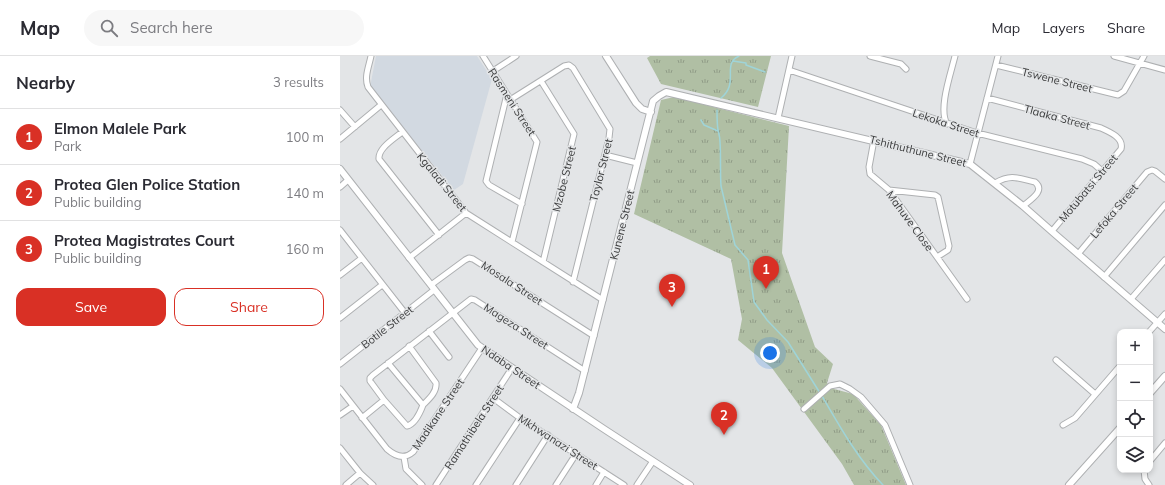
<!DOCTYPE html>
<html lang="en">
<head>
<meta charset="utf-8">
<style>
  :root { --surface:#fff; --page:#f7f7f7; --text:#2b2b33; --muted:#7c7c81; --line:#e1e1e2; --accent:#d93025 }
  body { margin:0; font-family:Mulish,sans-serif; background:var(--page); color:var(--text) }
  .controls { position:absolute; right:12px; bottom:12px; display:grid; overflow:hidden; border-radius:8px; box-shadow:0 2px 6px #0003 }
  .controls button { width:36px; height:36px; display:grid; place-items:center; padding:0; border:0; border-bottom:1px solid var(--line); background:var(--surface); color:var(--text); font:20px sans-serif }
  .you { position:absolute; left:430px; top:297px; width:14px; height:14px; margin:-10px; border:3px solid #fff; border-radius:50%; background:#1a73e8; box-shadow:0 0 0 6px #1a73e833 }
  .badge { display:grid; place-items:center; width:26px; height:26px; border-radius:50%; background:var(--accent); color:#fff; font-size:13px; font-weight:700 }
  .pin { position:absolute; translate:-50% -33px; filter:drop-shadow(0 1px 2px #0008) }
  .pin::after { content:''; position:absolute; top:21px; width:14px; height:12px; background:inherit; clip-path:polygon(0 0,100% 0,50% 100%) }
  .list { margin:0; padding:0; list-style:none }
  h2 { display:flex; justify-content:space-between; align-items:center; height:52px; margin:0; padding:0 16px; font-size:17px }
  h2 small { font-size:13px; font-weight:400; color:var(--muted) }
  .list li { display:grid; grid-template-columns:26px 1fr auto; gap:12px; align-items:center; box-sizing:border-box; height:56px; padding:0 16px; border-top:1px solid var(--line) }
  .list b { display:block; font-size:15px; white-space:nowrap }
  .list p { margin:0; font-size:13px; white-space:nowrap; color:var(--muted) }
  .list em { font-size:13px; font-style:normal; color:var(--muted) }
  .actions { display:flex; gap:8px; padding:12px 16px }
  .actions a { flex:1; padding:9px 0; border:1px solid var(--accent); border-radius:12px; text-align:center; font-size:14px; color:var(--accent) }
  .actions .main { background:var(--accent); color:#fff }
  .icon { flex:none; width:22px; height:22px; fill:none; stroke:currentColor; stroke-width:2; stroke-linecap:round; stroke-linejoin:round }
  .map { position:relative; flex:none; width:825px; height:429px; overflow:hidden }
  header { display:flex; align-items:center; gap:24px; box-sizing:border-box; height:56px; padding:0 20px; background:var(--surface); border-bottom:1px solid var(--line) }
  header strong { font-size:19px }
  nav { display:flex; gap:22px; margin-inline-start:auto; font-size:14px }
  .search { width:280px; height:36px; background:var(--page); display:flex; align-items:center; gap:10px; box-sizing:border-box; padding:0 14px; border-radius:22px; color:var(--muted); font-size:15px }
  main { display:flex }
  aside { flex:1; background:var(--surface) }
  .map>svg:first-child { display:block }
  .built { fill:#d2d9e1 }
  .park { fill:url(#park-tufts) }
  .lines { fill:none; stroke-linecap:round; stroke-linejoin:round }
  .stream { stroke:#9fd4d8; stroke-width:1.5 }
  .minor-casing { stroke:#aeb0b2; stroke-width:7 }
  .tertiary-casing { stroke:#aeb0b2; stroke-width:8 }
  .minor { stroke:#fff; stroke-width:5 }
  .tertiary { stroke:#fff; stroke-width:6 }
  .labels { text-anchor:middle; stroke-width:3; stroke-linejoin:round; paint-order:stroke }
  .street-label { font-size:11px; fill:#3b3c3d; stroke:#e3e5e7 }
</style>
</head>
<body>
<header>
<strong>Map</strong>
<div class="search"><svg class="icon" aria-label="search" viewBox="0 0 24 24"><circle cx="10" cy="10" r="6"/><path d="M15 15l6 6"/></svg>Search here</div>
<nav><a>Map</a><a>Layers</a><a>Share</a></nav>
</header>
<main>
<aside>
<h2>Nearby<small>3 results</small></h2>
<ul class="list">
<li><span class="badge">1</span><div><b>Elmon Malele Park</b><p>Park</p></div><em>100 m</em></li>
<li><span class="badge">2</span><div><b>Protea Glen Police Station</b><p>Public building</p></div><em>140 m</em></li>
<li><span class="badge">3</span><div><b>Protea Magistrates Court</b><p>Public building</p></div><em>160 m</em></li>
</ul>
<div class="actions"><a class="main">Save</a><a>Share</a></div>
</aside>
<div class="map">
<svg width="825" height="429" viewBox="0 0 825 429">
  <defs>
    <pattern id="park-tufts" width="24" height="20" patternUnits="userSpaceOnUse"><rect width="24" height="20" fill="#b0bfa4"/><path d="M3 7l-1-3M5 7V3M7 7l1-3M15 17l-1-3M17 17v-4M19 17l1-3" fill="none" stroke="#909c87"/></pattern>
  </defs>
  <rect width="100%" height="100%" fill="#e3e5e7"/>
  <path class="built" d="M36,0h101l15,23 -29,105 -9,6 -84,-103z"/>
  <path class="park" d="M310,0h121l-13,51 -97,-23 -14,-26z
    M334,41l115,29 -7,127 33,94 18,17 -6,19 7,6 19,5 28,31 25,60h-52l-12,-21 -70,-96 -34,-28 4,-21 -11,-60 -97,-45 27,-114z"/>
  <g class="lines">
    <path class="stream" d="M393,5l13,2v2l19,7
      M381,42c19,-15 0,-34 18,-42
      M377,54c0,6 0,14 1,20 1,4 2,7 2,12 1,15 0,29 1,44l14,59 13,15 6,42 13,18 21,22 32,51
      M361,64l3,5 14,6
      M482,340c18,31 36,63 61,89"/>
    <g class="minor-casing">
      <path id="minor" d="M31,0c-2,10 -7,21 -3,31l98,126 137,87
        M143,0l54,86 -25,100
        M530,0l31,8 5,5
        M774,0l51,14
        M656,9l122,30 6,-4 20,-35
        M449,14l188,63 105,26 12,5 8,7
        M153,15l23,-15
        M201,25l33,53 -31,128
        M167,38l-21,87 3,4 33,19
        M647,42l114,30c9,4 23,10 20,21l-69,82
        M170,44l54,-34 5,-1 4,3 37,61 -1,9 -36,144
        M0,54l15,17
        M438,62l14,-62
        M607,68c-9,-15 4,-51 8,-68
        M62,76c-8,7 -24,16 -23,27l60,76
        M0,83l41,-34
        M534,84l-5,27 1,7 19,16 78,109
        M265,99l32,8
        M630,108l28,-108
        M655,127c16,-9 23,-5 40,-1 11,9 -5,18 -12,24
        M0,131l8,-7
        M549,134l46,5 3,2 11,49 -1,4 -11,7
        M0,174l65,83
        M738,198l69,-82 5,-2 3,1 10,8
        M69,202l57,-45
        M0,219l22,-17
        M764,221l61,-72
        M91,229l34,-25 4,-2 4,1 121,77
        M791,243l34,-39
        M0,262l42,-33
        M89,275l20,26
        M809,276l16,-18
        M69,290l27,37c1,9 -7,16 -13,22
        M716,304l39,34
        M0,308l94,-74
        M0,333l47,60c8,7 17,11 26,3l69,-104
        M153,342l27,20 104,67
        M44,344l23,26c8,-2 13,-13 16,-21l-35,-42
        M464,353l26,-23 10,-2 10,5 11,8 24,28 25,60
        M0,359l13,-9
        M22,362l22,-18 -14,-19v-3l3,-3 98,-76 4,1 110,71
        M723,369l12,-7 45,-52
        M0,392l20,25 13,12
        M64,401l2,12 16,16
        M810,405l15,-18
        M804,414l1,9 4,6
        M6,429l14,-12
        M96,429l76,-117
        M136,429l44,-67
        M176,429l32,-50
        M216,429l20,-31
        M256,429l8,-13
        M297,429l16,-24"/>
    </g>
    <g class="tertiary-casing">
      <path id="tertiary" d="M266,0l30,47 6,6 9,3
        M0,113l138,176 126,84 86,56
        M810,337l15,-17
        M233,353l6,-16 74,-292 6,-5 7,-4 304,72 53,42 33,29 109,94
        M729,429l51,-57"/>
    </g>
    <use href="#minor" class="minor"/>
    <use href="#tertiary" class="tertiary"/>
  </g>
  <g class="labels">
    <g class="street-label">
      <text transform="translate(717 24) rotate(14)" y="4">Tswene Street</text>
      <text transform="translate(172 46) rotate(57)" y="4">Rasmeni Street</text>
      <text transform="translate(717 61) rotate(15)" y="4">Tlaaka Street</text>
      <text transform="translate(606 67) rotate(18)" y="4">Lekoka Street</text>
      <text transform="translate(578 95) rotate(14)" y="4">Tshithuthune Street</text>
      <text transform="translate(261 114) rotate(-76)" y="4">Taylor Street</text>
      <text transform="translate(224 123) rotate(-76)" y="4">Mzobe Street</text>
      <text transform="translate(102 126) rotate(51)" y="4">Kgaladi Street</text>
      <text transform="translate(748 132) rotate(-50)" y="4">Motubatsi Street</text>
      <text transform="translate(774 155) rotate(-50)" y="4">Lefoka Street</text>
      <text transform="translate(570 165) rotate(54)" y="4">Mahuve Close</text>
      <text transform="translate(282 169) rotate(-76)" y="4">Kunene Street</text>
      <text transform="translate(172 227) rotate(33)" y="4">Mosala Street</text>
      <text transform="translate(176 270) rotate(33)" y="4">Mageza Street</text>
      <text transform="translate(47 271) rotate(-38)" y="4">Botile Street</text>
      <text transform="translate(171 311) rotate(34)" y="4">Ndaba Street</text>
      <text transform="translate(98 358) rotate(-56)" y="4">Madikane Street</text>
      <text transform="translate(134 371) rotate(-57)" y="4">Ramathibela Street</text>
      <text transform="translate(218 386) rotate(33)" y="4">Mkhwanazi Street</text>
    </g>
  </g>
</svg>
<div class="controls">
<button>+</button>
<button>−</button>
<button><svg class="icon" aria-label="locate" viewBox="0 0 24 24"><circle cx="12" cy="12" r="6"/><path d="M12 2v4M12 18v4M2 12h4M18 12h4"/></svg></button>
<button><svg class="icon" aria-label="layers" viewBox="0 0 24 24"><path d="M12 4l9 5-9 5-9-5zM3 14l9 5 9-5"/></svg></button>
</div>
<div class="you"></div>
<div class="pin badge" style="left:426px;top:233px">1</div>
<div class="pin badge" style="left:384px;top:379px">2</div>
<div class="pin badge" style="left:332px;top:251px">3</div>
</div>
</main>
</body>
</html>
